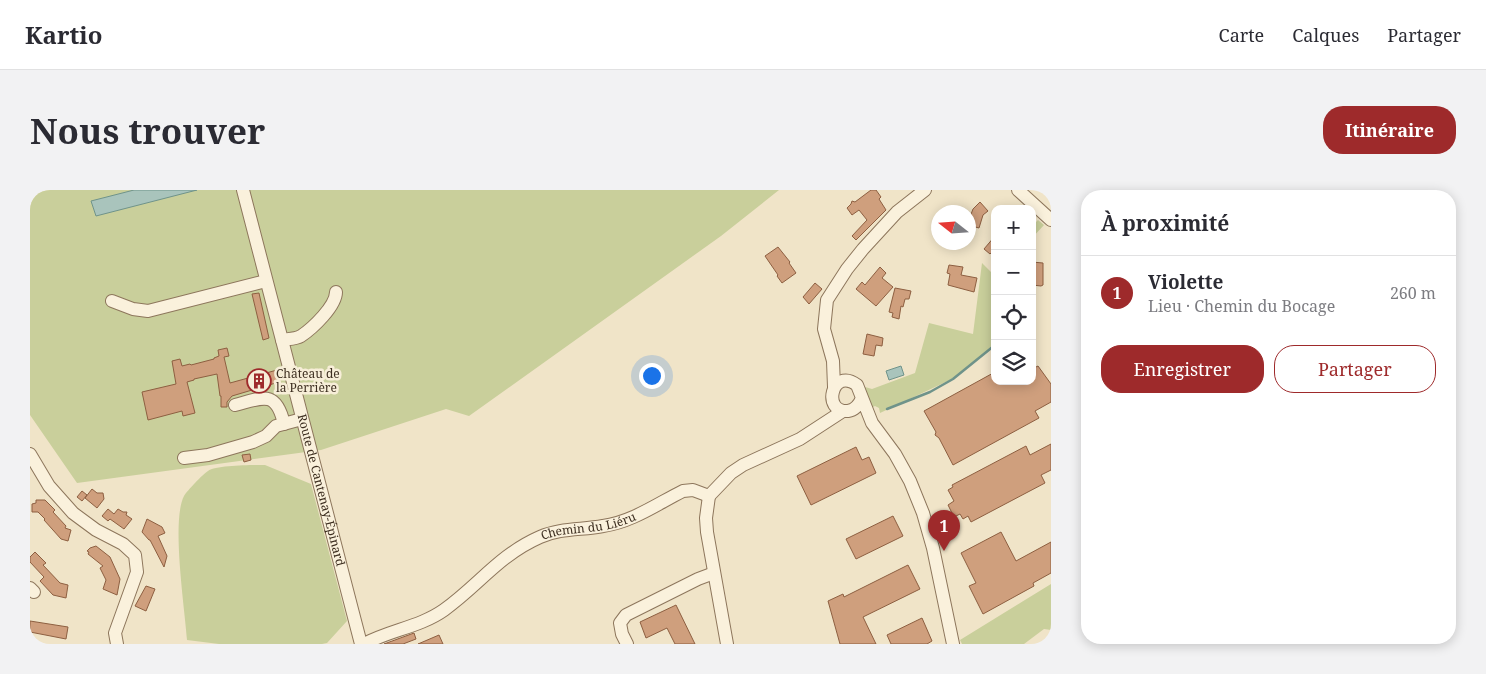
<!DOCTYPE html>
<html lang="fr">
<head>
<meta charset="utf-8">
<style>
  :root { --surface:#fff; --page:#f2f2f3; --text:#2b2b33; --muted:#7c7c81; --line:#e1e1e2; --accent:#9e2a2b }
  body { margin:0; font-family:"Noto Serif",serif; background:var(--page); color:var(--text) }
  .controls { position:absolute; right:15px; top:15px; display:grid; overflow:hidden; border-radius:10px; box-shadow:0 2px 12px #0003 }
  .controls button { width:45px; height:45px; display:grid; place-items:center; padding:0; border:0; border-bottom:1px solid var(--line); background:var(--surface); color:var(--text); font:25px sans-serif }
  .compass { position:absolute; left:901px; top:15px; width:45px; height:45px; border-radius:50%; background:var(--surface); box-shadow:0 2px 12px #0003; rotate:287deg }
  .you { position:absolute; left:621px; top:185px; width:18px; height:18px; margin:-12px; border:4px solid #fff; border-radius:50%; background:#1a73e8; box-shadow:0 0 0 8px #1a73e833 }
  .badge { display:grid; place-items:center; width:32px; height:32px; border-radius:50%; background:var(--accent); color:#fff; font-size:16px; font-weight:700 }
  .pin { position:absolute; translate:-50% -41px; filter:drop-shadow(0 1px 2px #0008) }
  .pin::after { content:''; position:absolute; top:26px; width:18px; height:15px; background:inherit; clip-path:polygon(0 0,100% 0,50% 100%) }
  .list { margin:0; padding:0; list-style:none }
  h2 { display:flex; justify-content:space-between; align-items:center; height:65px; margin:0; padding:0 20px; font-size:21px }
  h2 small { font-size:16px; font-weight:400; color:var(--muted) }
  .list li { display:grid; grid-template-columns:32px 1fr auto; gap:15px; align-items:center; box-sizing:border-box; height:75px; padding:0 20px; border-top:1px solid var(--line) }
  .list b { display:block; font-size:19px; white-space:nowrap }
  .list p { margin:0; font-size:16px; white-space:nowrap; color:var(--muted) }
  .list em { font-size:16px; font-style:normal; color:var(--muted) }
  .actions { display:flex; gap:10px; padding:15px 20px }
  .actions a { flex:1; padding:11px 0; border:1px solid var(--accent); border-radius:20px; text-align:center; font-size:18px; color:var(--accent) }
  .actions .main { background:var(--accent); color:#fff }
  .icon { flex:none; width:28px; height:28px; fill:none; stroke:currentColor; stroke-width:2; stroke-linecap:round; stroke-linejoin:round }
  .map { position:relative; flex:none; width:1021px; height:454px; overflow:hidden; border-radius:20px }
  header { display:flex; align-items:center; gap:30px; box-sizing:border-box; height:70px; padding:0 25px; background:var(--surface); border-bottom:1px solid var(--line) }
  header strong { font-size:24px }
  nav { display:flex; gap:28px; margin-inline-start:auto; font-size:18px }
  .intro { display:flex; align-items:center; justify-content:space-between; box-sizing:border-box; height:120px; padding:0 30px }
  h1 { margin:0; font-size:35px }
  .button { padding:12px 22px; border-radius:20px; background:var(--accent); color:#fff; font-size:18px; font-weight:700 }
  main { display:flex; gap:30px; padding:0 30px }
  aside { flex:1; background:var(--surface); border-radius:20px; box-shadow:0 2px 12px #0003 }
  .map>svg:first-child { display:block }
  .green { fill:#c9cf9b }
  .water { fill:#a9c4bc; stroke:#6f938a }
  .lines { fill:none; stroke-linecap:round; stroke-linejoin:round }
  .stream { stroke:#6f938a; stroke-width:2.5 }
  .building { fill:#cf9f7d; stroke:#8d5f41 }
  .minor-casing { stroke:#8d765c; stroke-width:14 }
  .minor { stroke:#faf1dc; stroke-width:12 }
  .labels { text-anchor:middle; stroke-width:5; stroke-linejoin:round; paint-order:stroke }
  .poi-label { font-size:12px; fill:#3d2e20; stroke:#f7eed8; text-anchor:start }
  .street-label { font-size:12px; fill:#3d2e20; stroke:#f7eed8 }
</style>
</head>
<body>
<header>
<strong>Kartio</strong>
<nav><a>Carte</a><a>Calques</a><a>Partager</a></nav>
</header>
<div class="intro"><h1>Nous trouver</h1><a class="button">Itinéraire</a></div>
<main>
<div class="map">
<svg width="1021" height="454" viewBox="0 0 1021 454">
  <rect width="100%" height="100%" fill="#f0e4c8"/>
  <path class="green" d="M0,0h749l-58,46 -252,180 -23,-7 -125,41 -244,33 -47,-68z
    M1008,30l6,5 -12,13v-12z
    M952,73l9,9 4,-4v77l-43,34 -72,34 -1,-5 -4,-2 -6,3 -4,-22 7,2 43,-16 14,-50 44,11z
    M235,275l46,19 36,137 -20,22 -5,1h-103l-32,-4c-2,-31 -16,-119 -3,-144 3,-5 19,-22 24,-25 8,-6 45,-6 57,-6z
    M1021,394v46l-7,-1 -20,15h-62l-2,-4z"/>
  <path class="water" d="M104,0h63l-101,26 -5,-15z
    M871,176l3,9 -15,5 -3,-9z"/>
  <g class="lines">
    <path class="stream" d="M857,219l43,-17 23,-13 42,-34"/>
  </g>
  <path class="building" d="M841,0h5l5,7 -2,2 7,11 -30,30 -4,-4 15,-16 -8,-10 -7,5 -5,-7 4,-4 1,-3 3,1z
    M950,12l8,9 -5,4 -4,13 -11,-3v-3l5,-13z
    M965,46v19l-3,-3 -2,2 -6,-5z
    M748,57l12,15 -1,1 7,10 -14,10 -5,-7 1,-1 -13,-19z
    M1002,72l11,1v22l-2,1 -9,-1z
    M919,75l14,2 -2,8 16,3 -3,14 -26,-7 2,-11 -3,-1z
    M850,77l6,6 -4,5 11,9 -17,19 -20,-17 6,-7 3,3z
    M785,93l7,6 -13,15 -6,-7z
    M865,98l16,3 -2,8h-4l-2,8 -2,-1 -2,13 -7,-2 1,-4 -4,-1z
    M229,103l10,45 -6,2 -11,-46z
    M837,144l16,4 -1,8 -6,-1 -2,11 -11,-2z
    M197,158l2,8 -5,1 6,26 47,-13 2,12 -47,14 -5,6v5h-6v-11h-1l-3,-22 -23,5v1l-7,2 8,31 -12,3 -1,-5 -34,9 -6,-28 34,-8 -4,-23 8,-2 2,7 8,-2 1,1 23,-6v-1l5,-2 -1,-6z
    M1008,176l13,18v18l-16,9 4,7 -86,47 -14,-27 -4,-3 1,-3 -12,-21 71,-39v9h37v-12z
    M1021,254v26l-10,5 4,8 -74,39 -3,-6 -5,3 -3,-5 -6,3 -6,-12 6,-4 -6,-11 5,-3 -1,-2 74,-39 4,9z
    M826,257l6,13 7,-3 7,16 -65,32 -14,-29z
    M220,264l1,6 -7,2 -2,-7z
    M62,299l5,4h6l1,6 -7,9 -12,-10z
    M52,301l5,4 -5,6 -5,-4z
    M6,310h9l10,10 -2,2 13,14 -1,2 6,2 -3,11 -7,-2 -17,-19 1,-1 -7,-7h-6v-8l4,-1z
    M78,319l6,5 4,-5 5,3h4l-1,3 6,4 -8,10 -14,-10 -2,2 -6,-5z
    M863,326l10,20 -47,23 -10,-20z
    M117,329l15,8 3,6 -7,3 9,20 -3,11 -14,-27h-1l-7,-8z
    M971,342l15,29 35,-19v31l-18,10 1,3 -51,28 -14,-28 7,-3 -15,-30z
    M66,356l14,11 10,22 -3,16 -14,-6 3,-9 -6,-12 3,-2 -15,-12 1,-2 -2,-1 3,-3z
    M5,362l11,11 -3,2 17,18 8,2 -2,13 -13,-3 -13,-14 4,-4 -14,-15v-5z
    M878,375l12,24 -57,28 13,27h-36l-12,-43 15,-7 1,3z
    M116,396l9,3 -9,22 -11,-5z
    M646,415l19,39h-20l-8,-16 -21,10 -6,-16z
    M892,428l10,23 -5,3h-36l-4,-9z
    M0,431l38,6 -2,12 -36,-7z
    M384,443l2,6 -13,5h-19z
    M409,445l4,9h-25z"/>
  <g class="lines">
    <g class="minor-casing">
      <g id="minor">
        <path id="s1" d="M213,0l118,454"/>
        <path d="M988,0l33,30"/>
        <path d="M82,111l21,8 15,2 118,-30"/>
        <path d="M252,150c6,-1 14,-1 19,-4 12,-8 35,-30 35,-44"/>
        <path d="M804,197l-1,-26 -9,-32 3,-29 20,-31 16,-20 34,-37 28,-22"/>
        <path d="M832,208c-3,7 -7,12 -14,13 -27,2 -16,-45 9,-26l15,38 23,31 15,27 13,32 10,35 20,96"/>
        <path d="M205,215c27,-7 41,-16 49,19"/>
        <path d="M0,264l19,32 24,27 23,17 27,14 12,11 2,17 -22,61 2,11"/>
        <path d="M154,268l24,-3 45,-13 13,-6 10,-10 26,-7"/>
        <path d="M679,306l-3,22 1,14 20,112"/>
        <path d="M0,398l4,4"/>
        <path id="s2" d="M334,454c26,-14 56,-17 80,-34 35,-25 55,-55 96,-73 20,-9 42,-7 63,-11 29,-4 54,-22 80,-35l10,-1 16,6 22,-23 12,-8 57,-26 43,-28"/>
        <path d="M597,454l-5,-10 -2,-11 6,-8 72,-36 16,-6"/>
      </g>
    </g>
    <use href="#minor" class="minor"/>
  </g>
  <defs>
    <g id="building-ring" transform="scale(1.25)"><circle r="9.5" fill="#f7eed8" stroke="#9e2a2b" stroke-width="1.5"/><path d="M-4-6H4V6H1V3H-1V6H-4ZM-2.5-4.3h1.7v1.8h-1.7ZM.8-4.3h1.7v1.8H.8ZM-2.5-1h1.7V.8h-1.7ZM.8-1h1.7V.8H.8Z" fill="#9e2a2b"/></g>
  </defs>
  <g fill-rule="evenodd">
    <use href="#building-ring" x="229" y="191"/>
  </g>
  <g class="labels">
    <g class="poi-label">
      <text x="246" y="188">Château de<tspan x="246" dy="14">la Perrière</tspan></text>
    </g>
    <g class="street-label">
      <text dy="4" stroke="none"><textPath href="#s1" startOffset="310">Route de Cantenay-Épinard</textPath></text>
      <text dy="4" stroke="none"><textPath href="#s2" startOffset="258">Chemin du Liéru</textPath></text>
    </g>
  </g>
</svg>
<div class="controls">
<button>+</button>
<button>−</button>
<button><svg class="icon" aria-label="locate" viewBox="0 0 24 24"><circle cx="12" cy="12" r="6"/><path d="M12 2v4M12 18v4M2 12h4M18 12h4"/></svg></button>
<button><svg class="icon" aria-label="layers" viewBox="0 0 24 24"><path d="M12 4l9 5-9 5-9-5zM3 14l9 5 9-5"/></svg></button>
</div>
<svg class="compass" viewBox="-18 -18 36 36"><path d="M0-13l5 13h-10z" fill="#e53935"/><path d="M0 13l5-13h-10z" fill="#7c7c81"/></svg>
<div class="you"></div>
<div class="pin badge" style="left:914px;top:361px">1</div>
</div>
<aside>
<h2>À proximité<small></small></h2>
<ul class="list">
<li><span class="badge">1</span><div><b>Violette</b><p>Lieu · Chemin du Bocage</p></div><em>260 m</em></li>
</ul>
<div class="actions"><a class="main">Enregistrer</a><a>Partager</a></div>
</aside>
</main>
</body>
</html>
